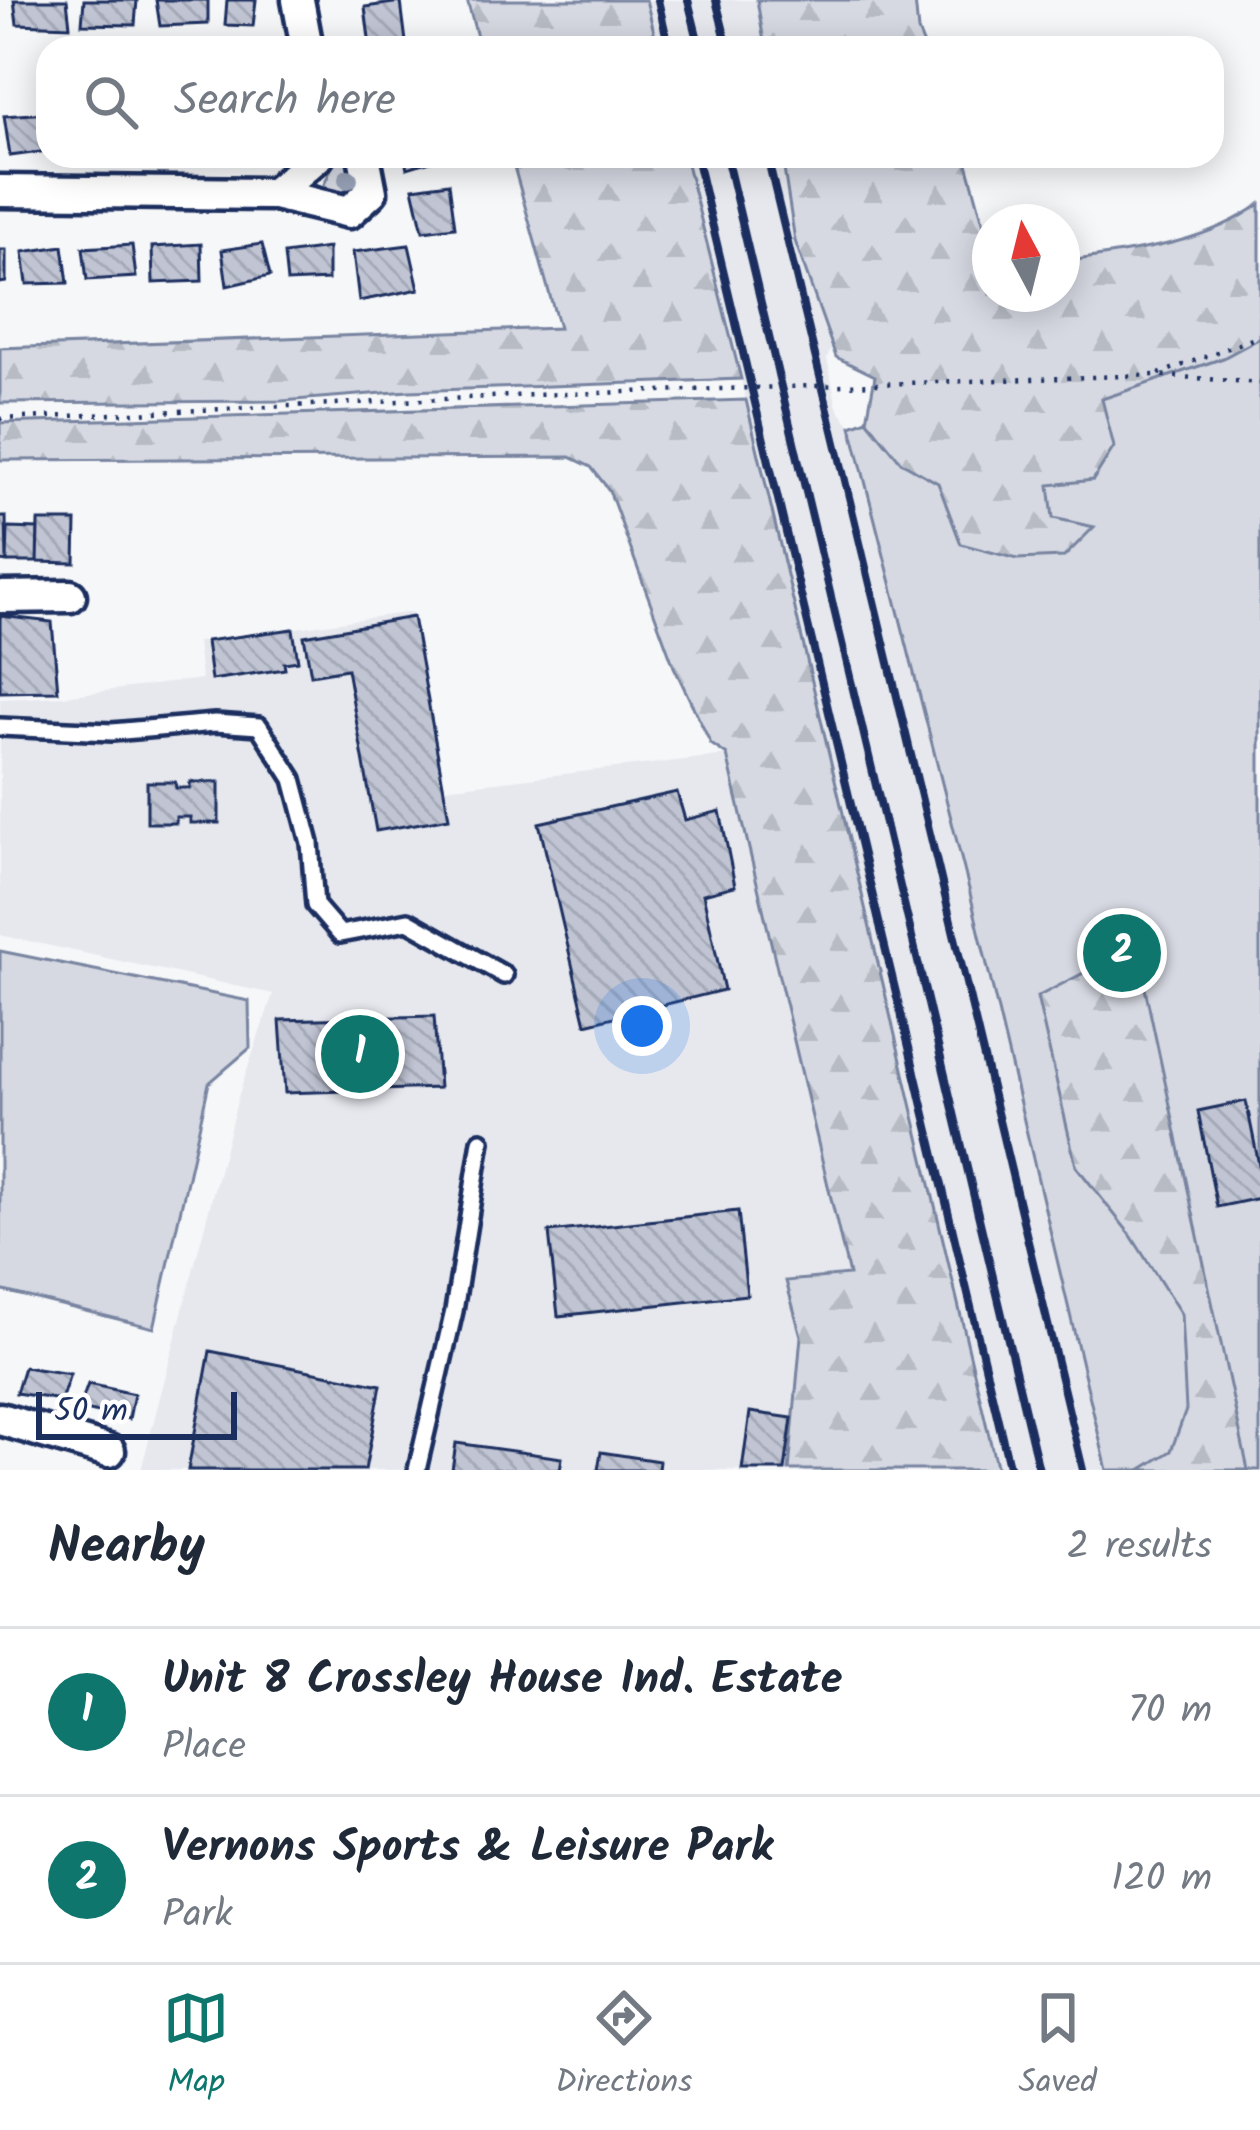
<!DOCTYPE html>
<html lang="en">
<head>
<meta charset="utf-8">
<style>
  :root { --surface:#fff; --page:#f6f6f7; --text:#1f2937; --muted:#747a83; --line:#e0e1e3; --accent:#0f766e }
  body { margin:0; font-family:Kalam,sans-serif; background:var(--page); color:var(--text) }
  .compass { position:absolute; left:972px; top:204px; width:108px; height:108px; border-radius:50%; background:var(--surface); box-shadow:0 6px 30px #0003; rotate:353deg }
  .scale { position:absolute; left:36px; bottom:30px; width:201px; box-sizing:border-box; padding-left:12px; border:6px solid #1b2f5e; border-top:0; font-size:33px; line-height:42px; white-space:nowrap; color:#1b2f5e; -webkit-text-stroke:9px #fff; paint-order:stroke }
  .you { position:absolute; left:642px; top:1026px; width:42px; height:42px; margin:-30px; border:9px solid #fff; border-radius:50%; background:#1a73e8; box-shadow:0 0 0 18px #1a73e833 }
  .badge { display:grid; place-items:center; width:78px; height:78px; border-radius:50%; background:var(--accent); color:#fff; font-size:39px; font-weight:700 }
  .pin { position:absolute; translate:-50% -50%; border:6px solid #fff; box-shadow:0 3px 12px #0006 }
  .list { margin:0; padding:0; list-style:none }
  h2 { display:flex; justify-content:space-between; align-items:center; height:156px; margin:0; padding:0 48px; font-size:51px }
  h2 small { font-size:39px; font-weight:400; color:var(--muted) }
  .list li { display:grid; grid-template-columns:78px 1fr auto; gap:36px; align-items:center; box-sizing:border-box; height:168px; padding:0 48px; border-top:3px solid var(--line) }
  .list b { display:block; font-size:45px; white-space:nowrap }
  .list p { margin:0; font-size:39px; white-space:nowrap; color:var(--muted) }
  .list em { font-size:39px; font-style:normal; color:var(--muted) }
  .icon { flex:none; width:66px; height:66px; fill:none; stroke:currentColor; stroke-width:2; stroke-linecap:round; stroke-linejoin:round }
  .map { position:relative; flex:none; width:1260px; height:1470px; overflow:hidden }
  .search { position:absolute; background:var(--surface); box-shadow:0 6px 30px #0003; left:36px; right:36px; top:36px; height:132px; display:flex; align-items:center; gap:30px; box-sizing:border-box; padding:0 42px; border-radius:36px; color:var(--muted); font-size:45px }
  .sheet { height:492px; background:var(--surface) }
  nav { display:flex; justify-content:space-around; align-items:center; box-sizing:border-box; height:168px; border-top:3px solid var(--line); background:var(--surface); font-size:33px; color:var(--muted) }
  nav a { display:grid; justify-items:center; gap:6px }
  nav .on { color:var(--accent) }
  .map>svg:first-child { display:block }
  .built { fill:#e6e8ee }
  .green { fill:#d6d9e2; stroke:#7884a0; stroke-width:3 }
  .forest { fill:url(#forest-firs); stroke:#7884a0; stroke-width:3 }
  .building { fill:url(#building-back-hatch); stroke:#1b2f5e; stroke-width:3 }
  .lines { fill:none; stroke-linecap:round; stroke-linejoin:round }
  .lane-casing { stroke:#1b2f5e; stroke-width:24 }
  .street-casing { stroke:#1b2f5e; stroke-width:39 }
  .path { stroke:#1b2f5e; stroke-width:4.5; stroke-dasharray:3 9; stroke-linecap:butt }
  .lane { stroke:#fff; stroke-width:15 }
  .street { stroke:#fff; stroke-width:30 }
  .rail { stroke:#1b2f5e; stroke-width:8 }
  .tree { fill:#97a1b6 }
</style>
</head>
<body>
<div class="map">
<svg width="1260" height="1470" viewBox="0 0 1260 1470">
  <defs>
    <pattern id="forest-firs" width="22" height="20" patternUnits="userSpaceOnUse" patternTransform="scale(3)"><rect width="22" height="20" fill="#d6d9e2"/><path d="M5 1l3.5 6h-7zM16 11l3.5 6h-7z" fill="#b7bbc4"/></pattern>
    <pattern id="building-back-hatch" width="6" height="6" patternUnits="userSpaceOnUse" patternTransform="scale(3)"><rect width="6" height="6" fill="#c0c4d3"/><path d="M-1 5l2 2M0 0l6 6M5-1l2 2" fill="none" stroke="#a4a9b8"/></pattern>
  </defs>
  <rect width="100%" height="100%" fill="#f6f7f9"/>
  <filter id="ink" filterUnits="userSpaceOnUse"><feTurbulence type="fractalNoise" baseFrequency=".00833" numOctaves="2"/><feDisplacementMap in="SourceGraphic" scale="24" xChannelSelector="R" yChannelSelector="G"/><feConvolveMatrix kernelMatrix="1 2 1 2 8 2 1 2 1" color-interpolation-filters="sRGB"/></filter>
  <g filter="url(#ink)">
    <path class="built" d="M467,0h290l8,48h-285z
      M511,156h271l13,85 37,106 -5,11 10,49 14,19 118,463 138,581h-966l98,-376 34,-100 -273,-59v-236l64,-3 137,-17 -4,-37 214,-30 33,176 283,-33 -78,-312 98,-35 -8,-40z"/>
    <path class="green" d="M337,156h17l7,24 -7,14 -22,8 -12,-9z
      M1260,311v1159h-153l-138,-581 -118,-463 16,-6 4,3 298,-47 54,-18z
      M0,951l249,50 1,47 -41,35 -55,245 -154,-38z"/>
    <path class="forest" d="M467,0h179l12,48h-178z
      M757,0h158l3,31 7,17h-160z
      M511,156h174l56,223 -332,12 -127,10 -282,2v-55l559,-20z
      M782,156h183l23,84 2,54h72v-32c67,-10 142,-17 198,-58v134l-37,20 -121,41 12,48 -21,33 -44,5 4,33 41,9 -30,30 -47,2 -56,-15 -23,-61 -37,-21 -34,-42 8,-44 -39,-19 -41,-116z
      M746,400l4,17 247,1053h-208l12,-134 -15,-55 63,-6 -122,-520 -16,-11 -37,-77 -65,-177 -18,-23 -21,-10 -570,3v-37z
      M1136,946l112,524h-108l31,-19 15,-41 -5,-96 -51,-80 -54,-68 -39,-169z"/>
    <path class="building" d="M14,0h53l3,26 -53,-2z
      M84,0h53l-2,25 -53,-1z
      M156,0h52v24l-48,2z
      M227,0h29l-3,26 -28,-1z
      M401,2l5,40 -36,5 -5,-40z
      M48,113v38l-38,5 -6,-40z
      M404,156h30v4l-27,8z
      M449,183l6,44 -32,4 -10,-43z
      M201,244l1,37 -49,2 -1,-36z
      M262,244l8,32 -43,10 -5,-36z
      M132,245l4,32 -49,3 -4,-32z
      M409,245l10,44 -60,12 -6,-49z
      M63,246l5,37 -41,1 -4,-32z
      M328,248v32l-41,2 -3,-28z
      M0,250h6v32l-6,1z
      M0,517h6l1,45 -7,-1z
      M38,521h38l-1,42 -38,-1z
      M8,528l30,1 -1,33h-30z
      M0,616l52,6 6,69 -58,1z
      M413,617l36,201 -73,13 -29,-162 -36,6 -7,-39z
      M293,629l5,32 -14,2 1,6 -74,11 -5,-39z
      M147,782h28l1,6h14v-6h29v41h-29v-6h-14v6h-29z
      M677,792l8,28 35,-9 15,75 -32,8 21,96 -138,34 -47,-201z
      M434,1016l5,72 -154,5 -5,-73z
      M1246,1101l14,69v28l-43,9 -19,-96z
      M738,1211l9,84 -189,21 -9,-84z
      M210,1351l171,34 -16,85h-177z
      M24,1367l46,7 -9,26 -45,-7z
      M88,1384l46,10 -5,25 -50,-10z
      M750,1412l42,6 -7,52h-43z
      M456,1443l106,15 -2,12h-108z
      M601,1452l58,9 -1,9h-60z"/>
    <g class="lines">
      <g class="lane-casing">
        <path id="lane" d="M0,727l112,5 103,-9 44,3 34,53 17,64 5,62 25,29 68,-13 96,54
          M417,1470l37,-159 27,-170"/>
      </g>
      <g class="street-casing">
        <path id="street" d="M298,0l9,48
          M0,191l274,3 75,18 22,-20 -7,-36
          M274,194l44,-38
          M0,597l70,-1
          M0,1419l109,32"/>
      </g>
      <path class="path" d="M1159,374l101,-38
        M0,419l534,-24 622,-20 104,8"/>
      <use href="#lane" class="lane"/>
      <use href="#street" class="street"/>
      <path class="rail" d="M658,0l11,48
        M688,0l12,48
        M716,0l12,48
        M696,156l314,1314
        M726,156l313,1314
        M767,156l316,1314"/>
    </g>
    <circle class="tree" cx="348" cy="179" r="10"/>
  </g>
</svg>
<svg class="compass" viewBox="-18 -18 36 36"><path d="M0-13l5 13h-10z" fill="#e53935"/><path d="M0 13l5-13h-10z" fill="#747a83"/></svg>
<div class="scale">50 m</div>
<div class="you"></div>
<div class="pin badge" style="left:360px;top:1054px">1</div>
<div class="pin badge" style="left:1122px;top:953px">2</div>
<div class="search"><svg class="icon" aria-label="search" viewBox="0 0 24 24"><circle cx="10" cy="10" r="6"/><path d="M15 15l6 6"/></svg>Search here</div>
</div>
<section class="sheet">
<h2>Nearby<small>2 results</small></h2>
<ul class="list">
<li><span class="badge">1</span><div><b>Unit 8 Crossley House Ind. Estate</b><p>Place</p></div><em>70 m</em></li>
<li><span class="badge">2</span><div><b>Vernons Sports &amp; Leisure Park</b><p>Park</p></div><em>120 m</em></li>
</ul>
</section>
<nav>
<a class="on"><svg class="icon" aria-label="map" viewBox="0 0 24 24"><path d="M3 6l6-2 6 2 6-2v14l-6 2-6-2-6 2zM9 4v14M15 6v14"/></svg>Map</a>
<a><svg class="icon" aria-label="directions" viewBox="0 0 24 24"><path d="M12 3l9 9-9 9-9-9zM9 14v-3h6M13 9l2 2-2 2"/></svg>Directions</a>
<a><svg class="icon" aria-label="saved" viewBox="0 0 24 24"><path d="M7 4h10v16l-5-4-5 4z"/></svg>Saved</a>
</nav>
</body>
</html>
